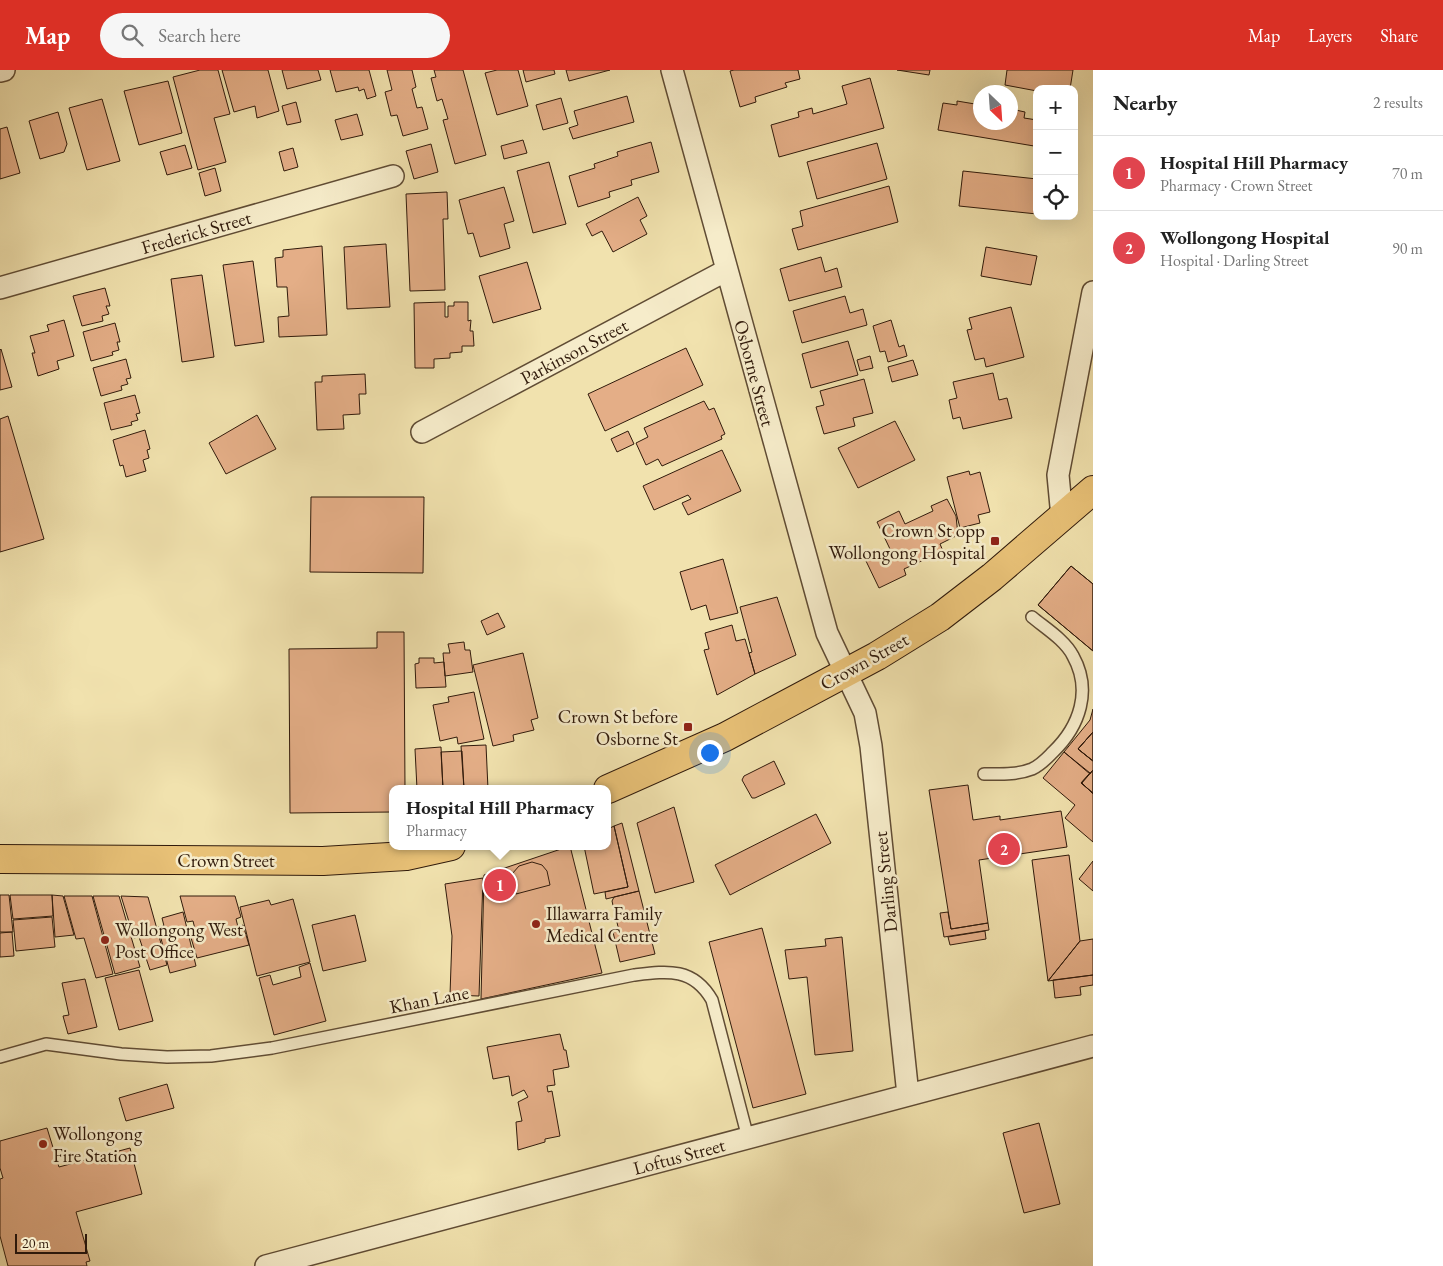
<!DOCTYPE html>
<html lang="en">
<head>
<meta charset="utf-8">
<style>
  :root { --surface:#fff; --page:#f6f6f6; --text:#222; --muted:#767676; --line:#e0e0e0; --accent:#d93025 }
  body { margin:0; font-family:"EB Garamond",serif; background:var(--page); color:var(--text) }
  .controls { position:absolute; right:15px; top:15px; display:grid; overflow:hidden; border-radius:10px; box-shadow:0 5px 20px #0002 }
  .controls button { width:45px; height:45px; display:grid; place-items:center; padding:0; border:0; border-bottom:1px solid var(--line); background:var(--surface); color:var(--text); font:25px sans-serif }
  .compass { position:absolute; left:973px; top:15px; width:45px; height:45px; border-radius:50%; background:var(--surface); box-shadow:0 5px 20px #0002; rotate:155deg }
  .scale { position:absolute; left:15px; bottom:12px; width:72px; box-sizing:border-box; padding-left:5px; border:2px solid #301a0b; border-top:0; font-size:14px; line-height:18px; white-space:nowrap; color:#301a0b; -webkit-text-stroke:4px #f6ecca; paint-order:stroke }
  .you { position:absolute; left:709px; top:682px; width:18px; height:18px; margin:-12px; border:4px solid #fff; border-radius:50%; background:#1a73e8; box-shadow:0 0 0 8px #1a73e833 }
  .badge { display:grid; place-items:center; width:32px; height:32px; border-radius:50%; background:var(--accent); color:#fff; font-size:16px; font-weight:700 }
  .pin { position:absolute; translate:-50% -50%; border:2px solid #fff; box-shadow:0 1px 5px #0006 }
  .popup { position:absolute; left:389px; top:715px; width:222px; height:65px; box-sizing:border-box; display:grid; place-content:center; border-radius:10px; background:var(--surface); filter:drop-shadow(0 1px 4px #0005); font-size:16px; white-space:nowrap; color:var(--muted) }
  .popup b { font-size:19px; color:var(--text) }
  .popup::after { content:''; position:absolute; left:50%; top:100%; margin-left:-10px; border:10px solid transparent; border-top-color:var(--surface) }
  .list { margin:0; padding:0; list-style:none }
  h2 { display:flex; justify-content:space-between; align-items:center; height:65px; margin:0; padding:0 20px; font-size:21px }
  h2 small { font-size:16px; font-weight:400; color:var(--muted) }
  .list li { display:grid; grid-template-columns:32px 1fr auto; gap:15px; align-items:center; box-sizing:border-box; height:75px; padding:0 20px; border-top:1px solid var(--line) }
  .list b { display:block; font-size:19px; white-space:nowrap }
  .list p { margin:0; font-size:16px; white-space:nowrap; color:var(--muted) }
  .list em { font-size:16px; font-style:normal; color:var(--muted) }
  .icon { flex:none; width:28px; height:28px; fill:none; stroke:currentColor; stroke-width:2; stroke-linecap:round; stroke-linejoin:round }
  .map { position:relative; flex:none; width:1093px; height:1196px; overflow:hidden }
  header { display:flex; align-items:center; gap:30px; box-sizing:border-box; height:70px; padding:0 25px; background:var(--accent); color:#fff }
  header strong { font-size:24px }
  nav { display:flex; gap:28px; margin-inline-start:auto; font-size:18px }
  .search { width:350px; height:45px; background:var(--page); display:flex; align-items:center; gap:12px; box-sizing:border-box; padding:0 18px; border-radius:28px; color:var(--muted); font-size:19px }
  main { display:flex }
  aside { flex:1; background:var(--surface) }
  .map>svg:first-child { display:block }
  .building { fill:#e4ae87; stroke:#301a0b }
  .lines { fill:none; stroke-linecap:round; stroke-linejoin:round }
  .lane-casing { stroke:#604c34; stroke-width:14 }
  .street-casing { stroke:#604c34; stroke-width:24 }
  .primary-casing { stroke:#301a0b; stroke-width:30 }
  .lane { stroke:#f6ecca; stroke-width:11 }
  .street { stroke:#f6ecca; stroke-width:21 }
  .primary { stroke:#e8c177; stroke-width:28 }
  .poi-dot { fill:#8f2418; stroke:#f6ecca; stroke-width:2 }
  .labels { text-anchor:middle; stroke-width:5; stroke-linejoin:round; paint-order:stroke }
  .street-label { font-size:19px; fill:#301a0b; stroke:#f6ecca }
  .poi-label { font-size:19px; fill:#301a0b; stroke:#f6ecca; text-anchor:start }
</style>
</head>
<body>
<header>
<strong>Map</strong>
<div class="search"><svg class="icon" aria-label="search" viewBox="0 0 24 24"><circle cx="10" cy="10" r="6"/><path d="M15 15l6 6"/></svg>Search here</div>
<nav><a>Map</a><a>Layers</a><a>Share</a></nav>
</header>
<main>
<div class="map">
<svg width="1093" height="1196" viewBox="0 0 1093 1196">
  <rect width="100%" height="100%" fill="#f1e2ae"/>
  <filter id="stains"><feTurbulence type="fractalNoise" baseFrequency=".004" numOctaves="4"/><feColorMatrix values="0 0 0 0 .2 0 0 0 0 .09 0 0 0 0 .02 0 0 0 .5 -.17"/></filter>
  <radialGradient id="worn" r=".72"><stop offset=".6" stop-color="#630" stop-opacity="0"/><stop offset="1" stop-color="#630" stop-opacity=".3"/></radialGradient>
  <path class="building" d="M200,0h18l12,44 -16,4 12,44 -28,8 -25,-93z
    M222,0h46l11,41 -22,7 -2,-12 -21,6z
    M282,0h36l3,10 -34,9z
    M330,0h39l7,26 -9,3 -3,-10 -5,2 -1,-4 -22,5z
    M387,0h25l4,17 -4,2 5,19 5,-1 6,22 -25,7 -6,-21 -6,1 -6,-24 7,-2z
    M434,0h29l23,85 -31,9 -12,-44 5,-1 -6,-20 -5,2 -6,-23 5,-1z
    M497,0h21l10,36 -31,9 -12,-42z
    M523,0h31l1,4 -29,8z
    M566,0h44l-41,11z
    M734,0h64l2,9 -15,4 2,4 -32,10 1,5 -16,5 -10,-36z
    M897,0h33l-1,5z
    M1007,0h66l-3,19h-33v2l-32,-6z
    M870,8l14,50 -105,29 -8,-32 28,-8 -1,-5 14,-4 1,6 34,-10 -5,-18z
    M168,11l14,52 -43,12 -15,-54z
    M627,26l7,26 -61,17 -4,-11 9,-3 -4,-14z
    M561,28l7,25 -25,7 -7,-25z
    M102,29l18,62 -33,9 -18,-62z
    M957,31l24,4v17h30v-13l14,3 -1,6 13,2 -3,26 -96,-16 5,-27 14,2z
    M296,32l5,20 -14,3 -5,-19z
    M58,42l9,32 -3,8 -24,7 -11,-38z
    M357,44l6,21 -22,5 -6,-20z
    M7,57l13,46 -20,6v-50z
    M523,70l4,13 -23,6 -3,-13z
    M651,72l8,30 -28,8 1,5 -23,7 1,5 -32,10 -9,-31 26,-8 -1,-4 24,-8 -1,-4z
    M877,73l10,36 -70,20 -10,-37z
    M431,74l7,28 -24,7 -8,-28z
    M185,75l7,23 -25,7 -7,-23z
    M293,78l5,19 -14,4 -5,-19z
    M549,92l17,62 -33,9 -16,-62z
    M215,98l6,23 -16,5 -6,-23z
    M963,101l74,8v35l-78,-8z
    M889,116l9,36 -100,28 -6,-21 11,-3 -3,-15z
    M504,117l10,34 -10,3 6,24 -30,9 -7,-24 -5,1 -9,-34z
    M447,122l1,27h-5l2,71 -35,1 -4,-97z
    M638,127l9,19 -7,4 7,14 -34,18 -11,-21 -10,5 -6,-12z
    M386,174l4,63 -43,2 -3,-62z
    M322,176l5,89 -48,2 -1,-20 11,-1 -2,-29h-10l-2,-29 8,-1v-7z
    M986,177l51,9 -6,29 -50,-9z
    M821,187l4,15 12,-4 5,19 -53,14 -9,-32z
    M253,191l11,81 -29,4 -12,-81z
    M527,192l14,47 -48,14 -14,-47z
    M202,205l12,82 -32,5 -11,-83z
    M105,218l5,18h-4l3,8 -7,2 1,5 -21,5 -9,-30z
    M845,226l5,17 13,-4 4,16 -65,18 -9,-32z
    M445,232v15h3v-11h6v-4h14v19l3,-1 -1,11h3l1,15h-12v6l-12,1v5l-16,1v9h-19l-1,-65z
    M1011,237l13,50 -38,10 -2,-9 -9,2 -8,-30 5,-1 -3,-11z
    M64,250l10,36 -17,5 2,8 -21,7 -6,-23h3l-5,-17 19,-5 -2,-6z
    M891,250l8,27 5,-2 3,11 -19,6 -3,-11 -5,1 -7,-26z
    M115,253l5,19h-3l2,8 -7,2 1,3 -22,6 -8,-29z
    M848,271l10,34 -47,13 -9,-34z
    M686,278l17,37 -98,46 -17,-37z
    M1,279l11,38 -12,3v-40z
    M870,286l3,12 -13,3 -3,-11z
    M126,289l5,19 -5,1 2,5 -7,2 1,4 -21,6 -8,-28z
    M913,290l5,15 -26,7 -4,-15z
    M993,303l6,27 8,-2 5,20 -49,11 -3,-12 -7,2 -4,-19 8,-2 -4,-16z
    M365,304l1,20h-7l1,20 -17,1 1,14 -27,1 -2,-48h7v-6z
    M864,309l9,34 -20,5 2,8 -31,8 -8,-27 8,-2 -4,-14z
    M135,325l5,18 -4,1 2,6 -7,2 1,3 -21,5 -7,-27z
    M704,331l5,9 5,-2 11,26 -4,2 1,3 -60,27 -4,-7 -12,6 -10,-22 12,-6 -4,-9z
    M257,345l19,34 -50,25 -17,-31z
    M8,346l36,123 -44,13v-133z
    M895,351l20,39 -57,28 -20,-40z
    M145,360l5,19 -3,1 2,8 -6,2 3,11 -20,6 -3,-12 -3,1 -7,-26z
    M628,361l6,13 -17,8 -6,-13z
    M722,380l19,41 -53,24 -6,-12 9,-4 -3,-4 -34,15 -11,-24z
    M969,401l1,4 10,-3 10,40 -12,3 2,8 -20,5 -13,-51z
    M311,427h113l-1,76 -113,-1z
    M947,429l9,17 2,19 -18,9 3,7 -39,18 2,6 -27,13 -13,-27 24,-12 -13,-27 22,-11 6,13 28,-13 -2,-5z
    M723,489l15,54 -28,7 -4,-15 -15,5 -11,-38z
    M1071,496l22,18v67l-55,-46z
    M1071,496l22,18v67l-55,-46z
    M777,527l19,58 -41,19 -6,-21 3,-1 -12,-45z
    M498,543l7,14 -18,8 -6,-14z
    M732,555l4,16 9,-2 10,35 -38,21 -13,-45 5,-1 -4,-16z
    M377,562h27l1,157h-13v23l-102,1 -1,-164 88,-1z
    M464,572l1,8h5l3,22 -28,4 -2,-23h7l-2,-9z
    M523,583l15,65 -7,2 3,10 -21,5 1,6 -21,5 -20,-81z
    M419,588h15v5l10,-1 2,25 -30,1 -1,-24 4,-1z
    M474,622l10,47 -26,5 -1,-7 -17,4 -7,-36 16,-3 -1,-5z
    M1093,639v23l-15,17 15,12v9l-3,4 -26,-22 26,-32z
    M1093,662v29l-15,-12z
    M1093,662v29l-15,-12z
    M486,675l2,44h-24l-3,-43z
    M441,677l2,42h-26l-2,-40z
    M462,681l2,38h-21l-2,-37z
    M1064,682l26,21 -9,10 12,10v49l-28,-24 10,-13 -32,-27z
    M774,691l11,23 -30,14h-3l-10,-18 2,-4z
    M1093,700v23l-12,-10z
    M1093,700v24l-11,-11z
    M968,715l5,35 27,-4v4l61,-9 6,36 -88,13 9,63 -37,6 -22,-139z
    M674,737l20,75 -39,11 -18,-70z
    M816,744l15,29 -101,52 -15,-30z
    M622,753l17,68 -33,8 -1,-7 23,-5 -14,-61z
    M614,756l14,61 -34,7 -10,-48h24v-17z
    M570,776l32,127 -121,26 3,-124z
    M1069,785l11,86 -32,40 -16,-121z
    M1093,791v30l-14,-12z
    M532,792l10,3 5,6 3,14 -34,9 -4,-20 7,-8z
    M483,808l-4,118 -29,-1 2,-59 -7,-52z
    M639,821l16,63 -35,8 -7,-30 6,-1 -7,-30 2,-4z
    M0,825h9l4,37h-13z
    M10,825h42l1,21 -40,3z
    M52,825l11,1 11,39 -19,2z
    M64,826h28l21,78 -17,4 -12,-40 -8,1z
    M93,826h26l21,71 -25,7z
    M121,826l27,1 19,68 -17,5 -11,-33 -5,1z
    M180,826h55l6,21 -5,2 2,8 5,-2 6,20 -52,13 -8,-27 6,-2 -2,-8 -6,1z
    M293,829l17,63 -53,14 -17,-69 29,-7 2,5z
    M183,842l13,54 -26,7 -12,-46 6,-1 -2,-8z
    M948,842l3,17 37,-6 1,7 -45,7 -4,-24z
    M355,845l11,46 -43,10 -11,-46z
    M52,847l3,30 -39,4 -3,-31z
    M762,858l44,166 -53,14 -44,-166z
    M985,861l1,8 -36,6 -2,-8z
    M12,862l2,24 -14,1v-24z
    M842,867l11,114 -38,4 -8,-78 -18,2 -4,-29 41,-4 -1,-7z
    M1093,869v36l-45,6 32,-40z
    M310,893l16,58 -52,14 -15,-57 11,-3 3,10 28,-8 -2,-10z
    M139,900l14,51 -34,9 -14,-52z
    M1093,905v10l-13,2 1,8 -26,3 -2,-18z
    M85,909l12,48 -29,7 -5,-18 6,-1 -7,-32z
    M560,964l4,16h2l3,17 -16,3 2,15 -8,1 1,6 4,-1 8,45 -15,3v3l-27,8 -2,-28 6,-1 -4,-19 10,-5 -4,-7 -12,6 -3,-20 -16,3 -6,-32z
    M167,1014l7,24 -48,13 -7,-23z
    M1039,1053l21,81 -36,9 -21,-80z
    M47,1058l12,39 71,-19 12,46 -66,18 14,49 -4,1 1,4h-79l-8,-30v-57l3,-1 -3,-10v-27z"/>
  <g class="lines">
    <g class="lane-casing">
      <path id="lane" d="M984,704c16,0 33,1 48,-5 9,-4 15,-11 21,-17 27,-26 39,-62 20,-96 -8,-16 -28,-28 -41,-39
        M0,987l46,-13 75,10 46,3 44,-1 61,-8 362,-73c33,-4 59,-8 78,25l36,138"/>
    </g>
    <g class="street-casing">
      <path id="street" d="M672,0l155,563 38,80 6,33 37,349
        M0,1l4,-1
        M0,218l393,-112
        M422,362l305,-162
        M1062,447l-4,-42 35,-183
        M266,1196l827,-220"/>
    </g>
    <g class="primary-casing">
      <path id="primary" d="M608,719l117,-52 152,-81 63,-39 52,-40 101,-87
        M0,789l323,2 83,-5 45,-10"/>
    </g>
    <use href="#lane" class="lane"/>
    <use href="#street" class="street"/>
    <use href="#primary" class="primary"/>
  </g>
  <g class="poi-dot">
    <rect x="990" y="466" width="10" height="10" rx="2.5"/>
    <rect x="683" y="652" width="10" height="10" rx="2.5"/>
    <circle cx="536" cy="854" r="5"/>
    <circle cx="105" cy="870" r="5"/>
    <circle cx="43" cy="1074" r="5"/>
  </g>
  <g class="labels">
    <g class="street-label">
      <text transform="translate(196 162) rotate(-16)" y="7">Frederick Street</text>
      <text transform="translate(574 281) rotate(-28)" y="7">Parkinson Street</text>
      <text transform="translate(755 303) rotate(75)" y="7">Osborne Street</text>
      <text transform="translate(864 591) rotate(-29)" y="7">Crown Street</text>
      <text x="226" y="797">Crown Street</text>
      <text transform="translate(885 812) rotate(-96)" y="7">Darling Street</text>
      <text transform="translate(429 929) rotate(-11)" y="7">Khan Lane</text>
      <text transform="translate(679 1086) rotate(-15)" y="7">Loftus Street</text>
    </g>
    <g class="poi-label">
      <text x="985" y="467" text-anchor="end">Crown St opp<tspan x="985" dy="22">Wollongong Hospital</tspan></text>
      <text x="678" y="653" text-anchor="end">Crown St before<tspan x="678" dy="22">Osborne St</tspan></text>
      <text x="546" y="850">Illawarra Family<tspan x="546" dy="22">Medical Centre</tspan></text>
      <text x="115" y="866">Wollongong West<tspan x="115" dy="22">Post Office</tspan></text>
      <text x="53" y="1070">Wollongong<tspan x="53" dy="22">Fire Station</tspan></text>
    </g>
  </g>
  <rect width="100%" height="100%" filter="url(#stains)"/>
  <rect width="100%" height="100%" fill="url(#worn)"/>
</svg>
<div class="controls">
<button>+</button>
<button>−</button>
<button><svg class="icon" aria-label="locate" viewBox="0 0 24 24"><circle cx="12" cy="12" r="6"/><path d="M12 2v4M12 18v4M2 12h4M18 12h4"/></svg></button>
</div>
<svg class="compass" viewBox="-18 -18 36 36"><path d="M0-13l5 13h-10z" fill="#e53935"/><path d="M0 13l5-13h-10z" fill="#767676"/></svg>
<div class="scale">20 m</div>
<div class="you"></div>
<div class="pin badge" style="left:500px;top:815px;background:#e0444e">1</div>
<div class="popup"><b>Hospital Hill Pharmacy</b>Pharmacy</div>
<div class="pin badge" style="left:1004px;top:779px;background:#e0444e">2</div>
</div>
<aside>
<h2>Nearby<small>2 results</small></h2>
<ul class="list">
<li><span class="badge" style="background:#e0444e">1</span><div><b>Hospital Hill Pharmacy</b><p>Pharmacy · Crown Street</p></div><em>70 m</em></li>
<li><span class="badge" style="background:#e0444e">2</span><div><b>Wollongong Hospital</b><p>Hospital · Darling Street</p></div><em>90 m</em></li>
</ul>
</aside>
</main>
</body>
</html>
